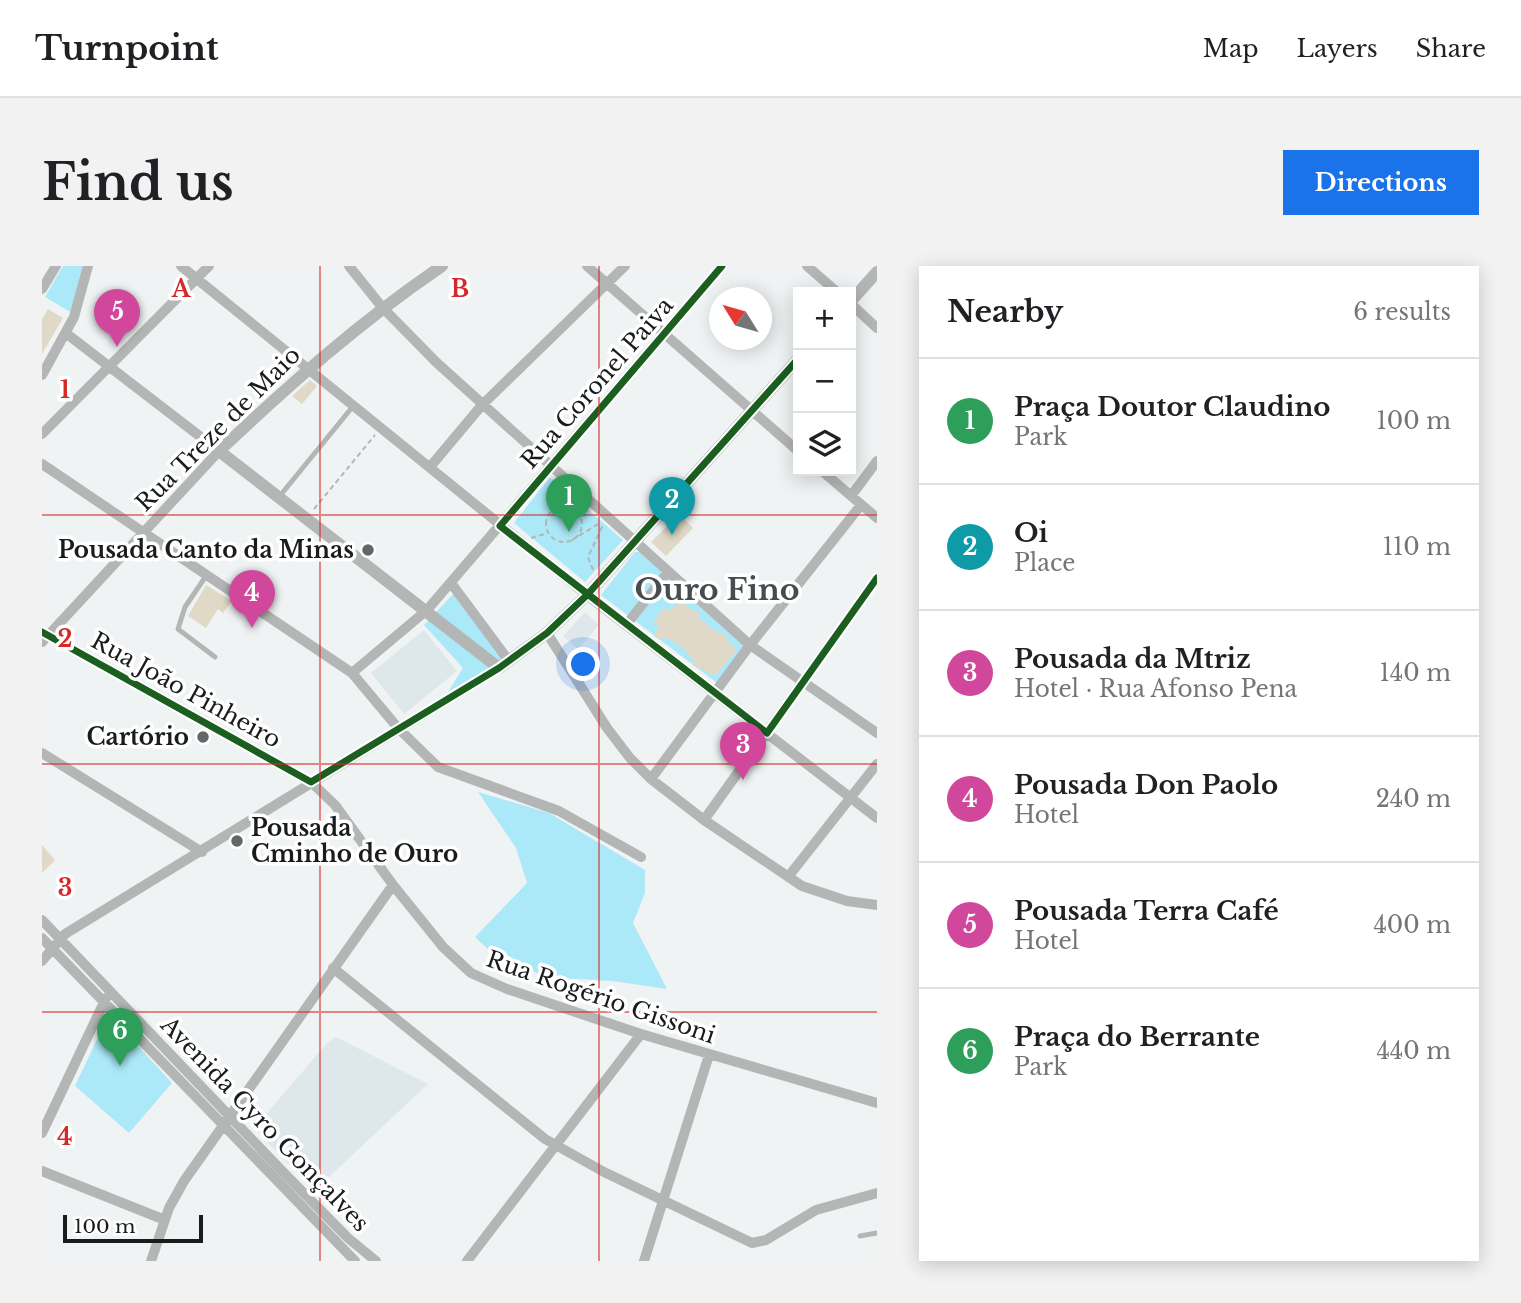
<!DOCTYPE html>
<html lang="en">
<head>
<meta charset="utf-8">
<style>
  :root { --surface:#fff; --page:#f2f2f2; --text:#202124; --muted:#757577; --line:#e0e0e0; --accent:#1a73e8 }
  body { margin:0; font-family:"Libre Baskerville",serif; background:var(--page); color:var(--text) }
  .controls { position:absolute; right:21px; top:21px; display:grid; overflow:hidden; border-radius:0px; box-shadow:0 4px 18px #0003 }
  .controls button { width:63px; height:63px; display:grid; place-items:center; padding:0; border:0; border-bottom:2px solid var(--line); background:var(--surface); color:var(--text); font:35px sans-serif }
  .compass { position:absolute; left:667px; top:21px; width:63px; height:63px; border-radius:50%; background:var(--surface); box-shadow:0 4px 18px #0003; rotate:307deg }
  .scale { position:absolute; left:21px; bottom:18px; width:140px; box-sizing:border-box; padding-left:7px; border:4px solid #191b1c; border-top:0; font-size:19px; line-height:24px; white-space:nowrap; color:#191b1c; -webkit-text-stroke:5px #fff; paint-order:stroke }
  .you { position:absolute; left:542px; top:399px; width:24px; height:24px; margin:-18px; border:5px solid #fff; border-radius:50%; background:#1a73e8; box-shadow:0 0 0 10px #1a73e833 }
  .badge { display:grid; place-items:center; width:46px; height:46px; border-radius:50%; background:var(--accent); color:#fff; font-size:23px; font-weight:700 }
  .pin { position:absolute; translate:-50% -58px; filter:drop-shadow(0 2px 4px #0008) }
  .pin::after { content:''; position:absolute; top:37px; width:24px; height:21px; background:inherit; clip-path:polygon(0 0,100% 0,50% 100%) }
  .list { margin:0; padding:0; list-style:none }
  h2 { display:flex; justify-content:space-between; align-items:center; height:91px; margin:0; padding:0 28px; font-size:30px }
  h2 small { font-size:23px; font-weight:400; color:var(--muted) }
  .list li { display:grid; grid-template-columns:46px 1fr auto; gap:21px; align-items:center; box-sizing:border-box; height:126px; padding:0 28px; border-top:2px solid var(--line) }
  .list b { display:block; font-size:26px; white-space:nowrap }
  .list p { margin:0; font-size:23px; white-space:nowrap; color:var(--muted) }
  .list em { font-size:23px; font-style:normal; color:var(--muted) }
  .icon { flex:none; width:38px; height:38px; fill:none; stroke:currentColor; stroke-width:2; stroke-linecap:round; stroke-linejoin:round }
  .map { position:relative; flex:none; width:835px; height:995px; overflow:hidden; border-radius:0px }
  header { display:flex; align-items:center; gap:42px; box-sizing:border-box; height:98px; padding:0 35px; background:var(--surface); border-bottom:2px solid var(--line) }
  header strong { font-size:33px }
  nav { display:flex; gap:38px; margin-inline-start:auto; font-size:24px }
  .intro { display:flex; align-items:center; justify-content:space-between; box-sizing:border-box; height:168px; padding:0 42px }
  h1 { margin:0; font-size:49px }
  .button { padding:18px 32px; border-radius:0px; background:var(--accent); color:#fff; font-size:24px; font-weight:700 }
  main { display:flex; gap:42px; padding:0 42px }
  aside { flex:1; background:var(--surface); border-radius:0px; box-shadow:0 4px 18px #0003 }
  .map>svg:first-child { display:block }
  .built { fill:#dee7ea }
  .green { fill:#ace9f8 }
  .building { fill:#e0d9c7 }
  .lines { fill:none; stroke-linecap:round; stroke-linejoin:round }
  .path { stroke:#b4b5b5; stroke-width:2; stroke-dasharray:5 3.5; stroke-linecap:butt }
  .service { stroke:#b4b6b6; stroke-width:5 }
  .minor { stroke:#b4b6b6; stroke-width:10 }
  .tertiary { stroke:#b4b6b6; stroke-width:12 }
  .cycleway-casing { stroke:#fff; stroke-width:11 }
  .cycleway { stroke:#1b5e20; stroke-width:7 }
  .grid { fill:none; stroke:#d62828; stroke-width:2; stroke-opacity:0.55 }
  .poi-dot { fill:#646768; stroke:#fff; stroke-width:2.5 }
  .labels { text-anchor:middle; stroke-width:7; stroke-linejoin:round; paint-order:stroke }
  .street-label { font-size:23px; fill:#191b1c; stroke:#fff }
  .poi-label { font-size:23px; font-weight:bold; fill:#191b1c; stroke:#fff; text-anchor:end }
  .district-label { font-size:30px; font-weight:bold; fill:#474d4e; stroke:#fff }
  .grid-label { font-size:23px; text-anchor:middle; font-weight:bold; fill:#d62828; stroke:#fff; stroke-width:7; stroke-linejoin:round; paint-order:stroke }
</style>
</head>
<body>
<header>
<strong>Turnpoint</strong>
<nav><a>Map</a><a>Layers</a><a>Share</a></nav>
</header>
<div class="intro"><h1>Find us</h1><a class="button">Directions</a></div>
<main>
<div class="map">
<svg width="835" height="995" viewBox="0 0 835 995">
  <rect width="100%" height="100%" fill="#f0f3f4"/>
  <path class="built" d="M543,346l14,13 -21,24 -15,-13z
    M382,364l33,41 -53,43 -33,-41z
    M294,771l92,47 -114,107 -60,-63 74,-86z"/>
  <path class="green" d="M21,0h20l-11,47 -27,-16z
    M508,211l73,63 -38,42 -71,-59z
    M593,286h5l106,92 -29,39 -116,-88z
    M412,327l49,67 -55,32 15,-24 -39,-43z
    M436,526l71,21 96,57v23l-12,30 34,66 -55,-8 -69,-4 -37,-23h-13l-18,-17 52,-54 -11,-35z
    M67,748l63,69 -43,50 -54,-47z"/>
  <path class="building" d="M6,43l15,9 -21,36v-35z
    M268,114l7,6 -15,18 -10,-8z
    M637,248l14,14 -27,28 -15,-14z
    M164,319l26,16 -9,12 -5,-4 -12,19 -18,-12z
    M640,335l12,11 6,-2 -2,7 18,15 9,1 3,8 9,9 -22,26 -23,-11 3,-4 -7,-6 1,-2 -14,-11 -12,-5 -3,3 -6,-4 5,-9 -5,-5 8,-12 9,-1z
    M0,579l13,15 -13,13z"/>
  <g class="lines">
    <path class="path" d="M504 258a18 18 0 1 1 36 0a18 18 0 1 1-36 0Z
      M272,243l61,-74
      M489,272l17,-5
      M530,274l28,-17
      M551,304l-5,-13 15,-32"/>
    <path class="service" d="M237,231l75,-92
      M164,310l-21,31 -7,22 37,28
      M818,970l17,-3"/>
    <path class="minor" d="M139,0l406,329 290,223
      M307,0l33,41 54,55 314,283 127,88
      M545,0l211,185
      M765,0l30,26
      M0,23l14,-23
      M809,38l26,24
      M0,109l32,-58 14,-51
      M0,168l167,-168
      M0,198l310,209 46,55 40,39 121,44 82,46
      M388,201l52,-62 143,-139
      M780,205l55,47
      M809,230l26,-35
      M409,317l58,78
      M584,359l42,-53
      M0,366l269,150 24,23 58,80 50,62 28,26 36,16 134,45 236,69
      M505,367l60,95 23,30 21,21 53,41 98,66 45,15 30,4
      M0,376l177,-191 -152,-117
      M310,407l75,-63 295,-344
      M0,487l160,99
      M609,513l99,-134 111,-140
      M662,554l173,-242
      M746,611l89,-113
      M0,654l240,251 66,67 28,23
      M0,672l313,323
      M0,695l23,-27 434,-266
      M291,702l212,171 59,33 148,71 14,-3 50,-30 61,-17
      M0,867l64,-135
      M0,905l123,49
      M109,995l18,-53 15,-27 209,-296
      M425,995l174,-227
      M602,995l65,-206"/>
    <path class="tertiary" d="M400,0c-81,55 -152,118 -223,185l280,217 48,-35 40,-38 211,-236
      M809,35l26,-29"/>
    <g class="cycleway-casing">
      <path id="cycleway" d="M680,0l-222,260 267,207 110,-155
        M0,366l269,150 188,-114 48,-35 40,-38 211,-236"/>
    </g>
    <use href="#cycleway" class="cycleway"/>
  </g>
  <path class="grid" d="M278,0v995M557,0v995M0,249h835M0,498h835M0,746h835"/>
  <g class="poi-dot">
    <circle cx="326" cy="284" r="7"/>
    <circle cx="161" cy="471" r="7"/>
    <circle cx="195" cy="575" r="7"/>
  </g>
  <g class="labels">
    <g class="street-label">
      <text transform="translate(555 117) rotate(-49)" y="8">Rua Coronel Paiva</text>
      <text transform="translate(176 163) rotate(-45)" y="8">Rua Treze de Maio</text>
      <text transform="translate(144 424) rotate(29)" y="8">Rua João Pinheiro</text>
      <text transform="translate(559 731) rotate(19)" y="8">Rua Rogério Gissoni</text>
      <text transform="translate(223 858) rotate(46)" y="8">Avenida Cyro Gonçalves</text>
    </g>
    <g class="poi-label">
      <text x="312" y="292">Pousada Canto da Minas</text>
      <text x="147" y="479">Cartório</text>
      <text x="209" y="570" text-anchor="start">Pousada<tspan x="209" dy="26">Cminho de Ouro</tspan></text>
    </g>
    <g class="district-label">
      <text x="675" y="334">Ouro Fino</text>
    </g>
  </g>
  <g class="grid-label">
    <text x="139" y="31">A</text>
    <text x="418" y="31">B</text>
    <text x="23" y="132">1</text>
    <text x="23" y="381">2</text>
    <text x="23" y="630">3</text>
    <text x="23" y="879">4</text>
  </g>
</svg>
<div class="controls">
<button>+</button>
<button>−</button>
<button><svg class="icon" aria-label="layers" viewBox="0 0 24 24"><path d="M12 4l9 5-9 5-9-5zM3 14l9 5 9-5"/></svg></button>
</div>
<svg class="compass" viewBox="-18 -18 36 36"><path d="M0-13l5 13h-10z" fill="#e53935"/><path d="M0 13l5-13h-10z" fill="#757577"/></svg>
<div class="scale">100 m</div>
<div class="you"></div>
<div class="pin badge" style="left:527px;top:266px;background:#2e9e5b">1</div>
<div class="pin badge" style="left:630px;top:269px;background:#0f9aa8">2</div>
<div class="pin badge" style="left:701px;top:514px;background:#d1479c">3</div>
<div class="pin badge" style="left:210px;top:362px;background:#d1479c">4</div>
<div class="pin badge" style="left:75px;top:81px;background:#d1479c">5</div>
<div class="pin badge" style="left:78px;top:800px;background:#2e9e5b">6</div>
</div>
<aside>
<h2>Nearby<small>6 results</small></h2>
<ul class="list">
<li><span class="badge" style="background:#2e9e5b">1</span><div><b>Praça Doutor Claudino</b><p>Park</p></div><em>100 m</em></li>
<li><span class="badge" style="background:#0f9aa8">2</span><div><b>Oi</b><p>Place</p></div><em>110 m</em></li>
<li><span class="badge" style="background:#d1479c">3</span><div><b>Pousada da Mtriz</b><p>Hotel · Rua Afonso Pena</p></div><em>140 m</em></li>
<li><span class="badge" style="background:#d1479c">4</span><div><b>Pousada Don Paolo</b><p>Hotel</p></div><em>240 m</em></li>
<li><span class="badge" style="background:#d1479c">5</span><div><b>Pousada Terra Café</b><p>Hotel</p></div><em>400 m</em></li>
<li><span class="badge" style="background:#2e9e5b">6</span><div><b>Praça do Berrante</b><p>Park</p></div><em>440 m</em></li>
</ul>
</aside>
</main>
</body>
</html>
